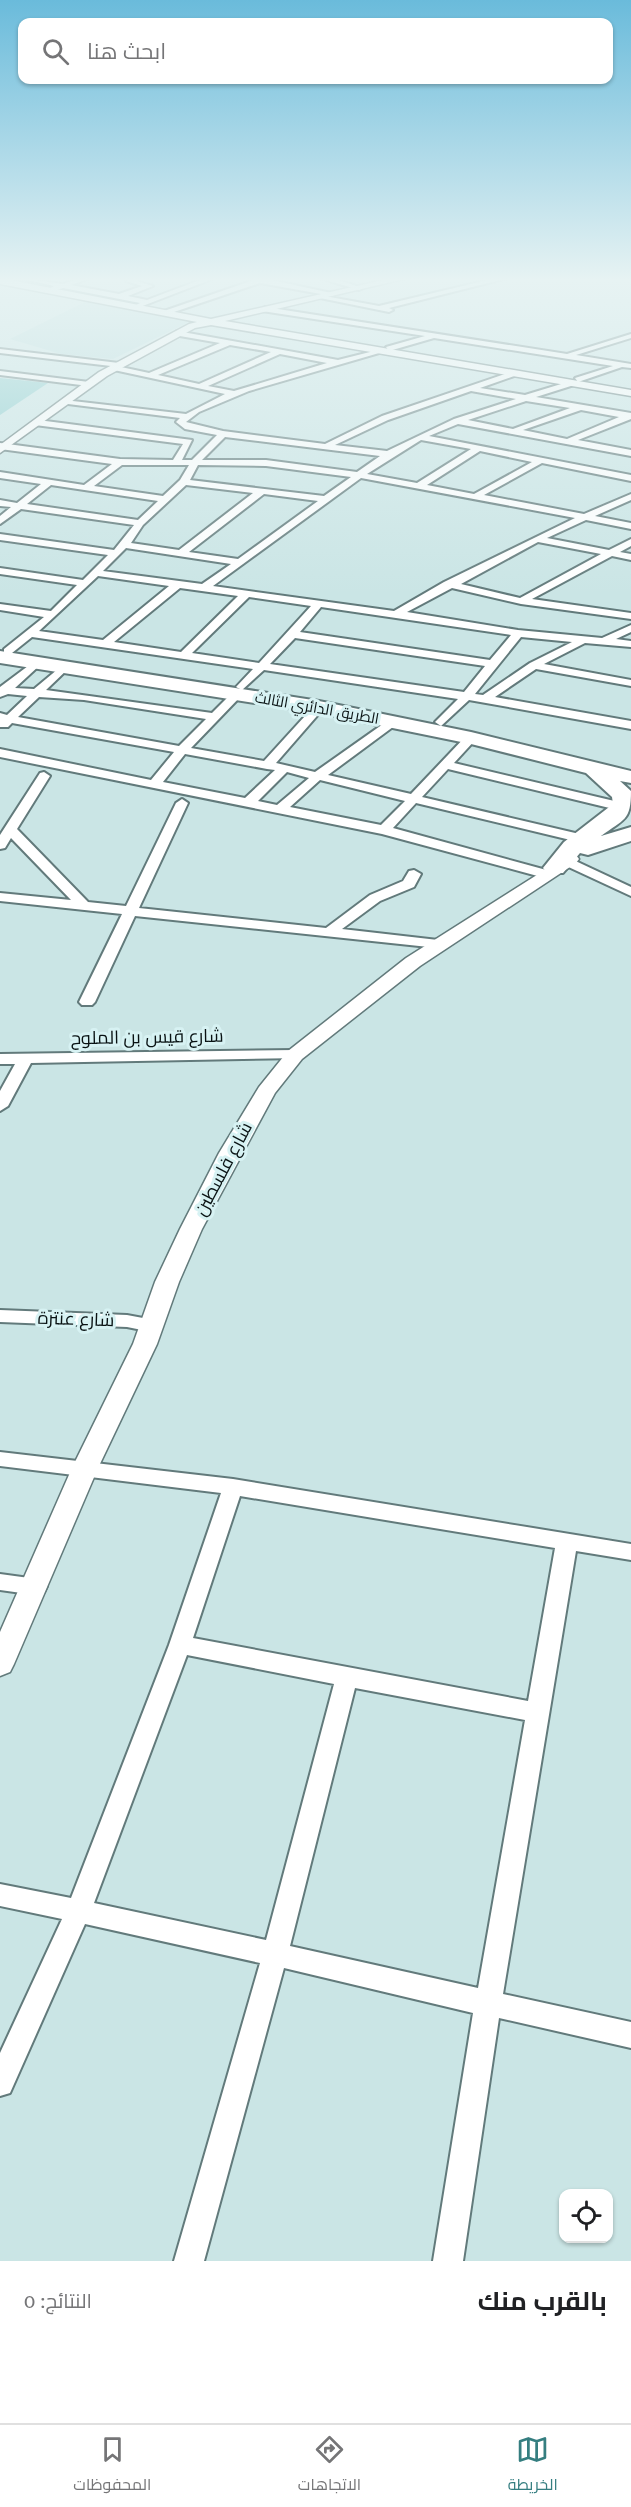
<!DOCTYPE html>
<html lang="ar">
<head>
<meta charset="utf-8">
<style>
  :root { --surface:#fff; --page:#f6f6f6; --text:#202124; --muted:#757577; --line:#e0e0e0; --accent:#357e80 }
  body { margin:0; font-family:"Roboto Serif",Cairo,serif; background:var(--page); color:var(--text); direction:rtl }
  .controls { position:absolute; right:18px; bottom:18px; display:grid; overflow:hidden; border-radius:12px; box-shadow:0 2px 4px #0004 }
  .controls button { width:54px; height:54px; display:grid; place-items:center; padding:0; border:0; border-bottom:2px solid var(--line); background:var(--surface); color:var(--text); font:30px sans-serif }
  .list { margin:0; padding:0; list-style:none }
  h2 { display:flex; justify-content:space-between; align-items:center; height:78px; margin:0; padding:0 24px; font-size:26px }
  h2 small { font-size:20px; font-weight:400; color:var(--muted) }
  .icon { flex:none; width:33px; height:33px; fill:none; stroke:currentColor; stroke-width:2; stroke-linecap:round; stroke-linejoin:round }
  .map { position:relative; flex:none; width:631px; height:2261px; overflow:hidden; direction:ltr }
  .search { position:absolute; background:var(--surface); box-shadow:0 2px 4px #0004; left:18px; right:18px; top:18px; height:66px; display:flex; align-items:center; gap:15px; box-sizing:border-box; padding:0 21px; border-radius:12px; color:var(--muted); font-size:22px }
  .sheet { height:162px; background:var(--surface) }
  nav { display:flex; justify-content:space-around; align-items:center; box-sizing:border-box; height:84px; border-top:2px solid var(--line); background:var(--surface); font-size:16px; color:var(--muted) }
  nav a { display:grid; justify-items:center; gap:3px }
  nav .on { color:var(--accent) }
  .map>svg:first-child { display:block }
  .built { fill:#b6dbdc }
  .green { fill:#89cccd }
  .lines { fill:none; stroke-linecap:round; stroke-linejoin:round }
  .minor-casing { stroke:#627a7b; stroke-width:4 }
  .tertiary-casing { stroke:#627a7b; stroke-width:3 }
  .trunk-casing { stroke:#627a7b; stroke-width:4 }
  .minor { fill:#fff; fill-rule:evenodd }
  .tertiary { fill:#fff; fill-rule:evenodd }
  .trunk { fill:#fff; fill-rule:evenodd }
  .labels { text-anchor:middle; stroke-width:6; stroke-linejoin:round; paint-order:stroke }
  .far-street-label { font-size:15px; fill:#091213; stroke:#d7f2f3 }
  .street-label { font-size:18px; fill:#091213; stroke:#d7f2f3 }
</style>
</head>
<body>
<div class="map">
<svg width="631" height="2261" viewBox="0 0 631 2261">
  <rect width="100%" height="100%" fill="#cae5e5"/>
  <path class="built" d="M89,300l104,20 -80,39 -52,-5 -51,-15z"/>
  <path class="green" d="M0,378l48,5 -48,32z"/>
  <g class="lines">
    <g class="minor-casing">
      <path id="minor" d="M19,278l44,6 17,-6h10l-19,7 48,9 23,-8 -16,-5 13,-3 -3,3 17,5 -25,10 19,4 58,-22h10l-75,29 -4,-2 4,-2 -77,-15 -10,3 -4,-2 5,-3z
        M249,278h13l74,16 -4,2 -72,-13 -89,30 -7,-2 87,-30z
        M320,278h11l32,10 -4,2z
        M496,278h12l-119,30 4,2 -4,2 -74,-15 4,-2 60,11z
        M265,307l302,47 64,-20v4l-55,17 55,9v4l-9,-1 -44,15 -3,-4 38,-12 -179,-28 -45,13 -3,-4 39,-11 -163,-25z
        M177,331l161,29 44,-11 4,2 -137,40 -50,21 -13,10 37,9 102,13 57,-28 132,-45 3,4 -37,13 45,7 46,-14 3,4 -38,12 95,16v6l-53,21 53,10v6l-173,-32 -29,12 202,39v6l-89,-18 -58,32 100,19 47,-20v6l-36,16 36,7v6l-45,-9 -39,18 62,12 22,-11v7l-11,6 11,2v6l-19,-4 -80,43 99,14v6l-110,-15 -69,-16 -45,24 111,18 84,8 29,-13v7l-15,7 15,2v6l-46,-4 -41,21 87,16v6l-95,-17 -41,28 136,24v8l-162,-29 -28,26 -6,-4 23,-23 -194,-29 -22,20 -6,-3 17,-18 -221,-32 -20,16h-8v-4l40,-32 -44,-7v-6l51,7 26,-26 -77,-11v-6l83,12 25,-25 -108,-15v-6l114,16 20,-25 -113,-16 -21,15v-8l11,-9 -11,-1v-6l17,3 24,-19 -41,-6v-6l84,13 28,-21 -112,-15v-6l120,16 53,1 10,-16 -148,-19v-4l3,-1 154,20 -10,20h10l25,-25 -32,-6 -9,-7 4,-4 -120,-15 4,-3 122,14 39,-20 -111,-24 -3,-4 -111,-13v-4l119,14 4,2 -2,2 28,6 71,-30 -46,-8zM230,345l41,7 -72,32 -41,-9zM280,354l47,9 -93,28 -26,-5zM471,391l45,8 -62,20 -67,32 -52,-6 53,-25zM526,401l44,7 -57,21 -45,-9zM581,410l38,7 -52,22 -44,-9zM225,437l155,19 -23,16 -91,-12h-64zM421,440l50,9 -54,34 -50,-9zM480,451l52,11 -58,32 -47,-9zM122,465h67l-9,15 -17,16 -69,-10zM198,465l68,1 85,11 -27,19 -134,-16zM361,478l214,40 -131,64 -50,29 -181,-25zM51,485l107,16 -20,19 -111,-16zM186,485l67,8 -74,57 -48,-7 12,-18zM264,494l54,7 -80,58 -49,-7zM538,542l63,12 -81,44 -59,-14zM126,548l105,16 -29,20 -99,-13zM98,576l71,10 -66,54 -64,-9zM180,588l58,8 -57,56 -67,-10zM249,597l62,9 -52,57 -67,-10zM321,607l190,28 -21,25 -190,-28zM521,637l51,5 -42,21 -47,32 -8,-1zM295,638l190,28 -21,26 -194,-28z
        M0,371l89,11 4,2 -4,2 -89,-11z
        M36,660l6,3 -2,2 -25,23 19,1 30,-25 6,3 -24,23 166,23 21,-21h8v4l-50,52 73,13 51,-56 4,-2 6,4 -2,2 -47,54 39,9 78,-55 4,1v6l-69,51 83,19 56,-59 4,-1 6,4 -23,25 173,41 1,3 -6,4 -174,-42 -26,28 166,39 2,3 -7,4 -167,-40 -23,25 157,43 2,3 -7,4 -163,-44 -382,-77v-8l151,31 23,-28 -162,-29 -4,4h-8v-14l7,2 20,-19 -19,-2 -8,3v-10zM39,697l45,3 122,19 -27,27 -161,-29zM185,754l82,15 8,1 -30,28 -82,-16zM287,772l22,6 -32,27 -19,-4zM320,780l85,21 -24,24 -91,-18z
        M44,772l6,4 -33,53 71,73 38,4 50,-103 6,-4 6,4 -49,105 187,20 44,-33 33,-14 6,-10 5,-1 7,4 -7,13 -34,14 -38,28 96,11 7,4 -7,4 -303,-32 -40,86 -3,3h-10l-3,-3 43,-88 -122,-13v-8l71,7 -60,-62 -6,10 -5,1v-14l40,-62z
        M567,857l64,30v9l-69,-32 -2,-3z
        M295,1050l6,2 2,3 -2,3 -270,5 -23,43 -8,5v-20l15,-27h-15v-10z
        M0,1310l127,5 32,6 2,5 -2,5 -7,1 -25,-5 -127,-5z
        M0,1452l233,27 398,65v16l-55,-9 -73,443 128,28v26l-132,-30 -36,243h-30l40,-248 -189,-45 -80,293h-30l86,-298 -175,-39 -75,169 -10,3v-43l62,-134 -62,-13v-22l71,14 98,-253 52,-152 -221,-27zM240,1496l315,52 -27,153 -335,-63zM187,1655l147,29 -68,256 -172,-37zM355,1688l170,32 -47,268 -188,-42z
        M0,1574l44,6 3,6 -3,6 -8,3 -36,-5z"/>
    </g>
    <g class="tertiary-casing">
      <path id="tertiary" d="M0,278l211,41 181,-41h16l-183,43 406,69v6l-420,-71 -16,3 -88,48 -107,77v-8l99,-73 90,-48 8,-2 -197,-38z
        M570,854l6,1 3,4 -3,4 -156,103 -118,93 -27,34 -73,136 -23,53 -22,62 -59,124 -84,196 -4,8 -10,4v-44l72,-164 61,-124 22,-62 25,-53 39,-76 40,-66 29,-36 118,-93z"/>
    </g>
    <g class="trunk-casing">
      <path id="trunk" d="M0,651l319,50 152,31 160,39v12l-11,-2 11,10c0,30 -7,28 -30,45l30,-9v14l-43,14 -8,-2 -17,20h-16l-4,-5 21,-26 49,-38 -1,-7 -26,-24 -115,-29 -152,-31 -319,-50z"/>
    </g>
    <use href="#minor" class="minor"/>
    <use href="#tertiary" class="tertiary"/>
    <use href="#trunk" class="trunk"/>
  </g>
  <linearGradient id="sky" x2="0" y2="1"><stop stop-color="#6abbdb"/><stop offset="0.47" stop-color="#e7f3f3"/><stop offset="1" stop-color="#e7f3f3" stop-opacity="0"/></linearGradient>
  <rect width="631" height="595" fill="url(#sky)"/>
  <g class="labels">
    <g class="far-street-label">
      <text transform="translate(317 708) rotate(10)" y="5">الطريق الدائري الثالث</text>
    </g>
    <g class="street-label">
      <text transform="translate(147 1037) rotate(-1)" y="6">شارع قيس بن الملوح</text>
      <text transform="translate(223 1169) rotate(-62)" y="6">شارع فلسطين</text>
      <text transform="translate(76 1319) rotate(2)" y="6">شارع عنترة</text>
    </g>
  </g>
</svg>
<div class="controls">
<button><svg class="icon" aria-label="locate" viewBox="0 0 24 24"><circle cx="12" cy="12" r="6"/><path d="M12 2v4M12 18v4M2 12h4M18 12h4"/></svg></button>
</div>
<div class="search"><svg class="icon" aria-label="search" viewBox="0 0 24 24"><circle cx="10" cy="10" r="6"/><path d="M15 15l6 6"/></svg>ابحث هنا</div>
</div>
<section class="sheet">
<h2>بالقرب منك<small>النتائج: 0</small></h2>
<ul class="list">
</ul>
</section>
<nav>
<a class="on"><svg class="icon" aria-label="map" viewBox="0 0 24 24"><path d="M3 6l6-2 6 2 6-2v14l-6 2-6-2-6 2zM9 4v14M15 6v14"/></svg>الخريطة</a>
<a><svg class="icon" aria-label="directions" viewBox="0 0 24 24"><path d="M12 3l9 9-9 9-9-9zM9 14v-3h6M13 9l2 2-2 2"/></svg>الاتجاهات</a>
<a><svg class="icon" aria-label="saved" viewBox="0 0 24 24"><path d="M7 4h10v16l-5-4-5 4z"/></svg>المحفوظات</a>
</nav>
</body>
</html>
